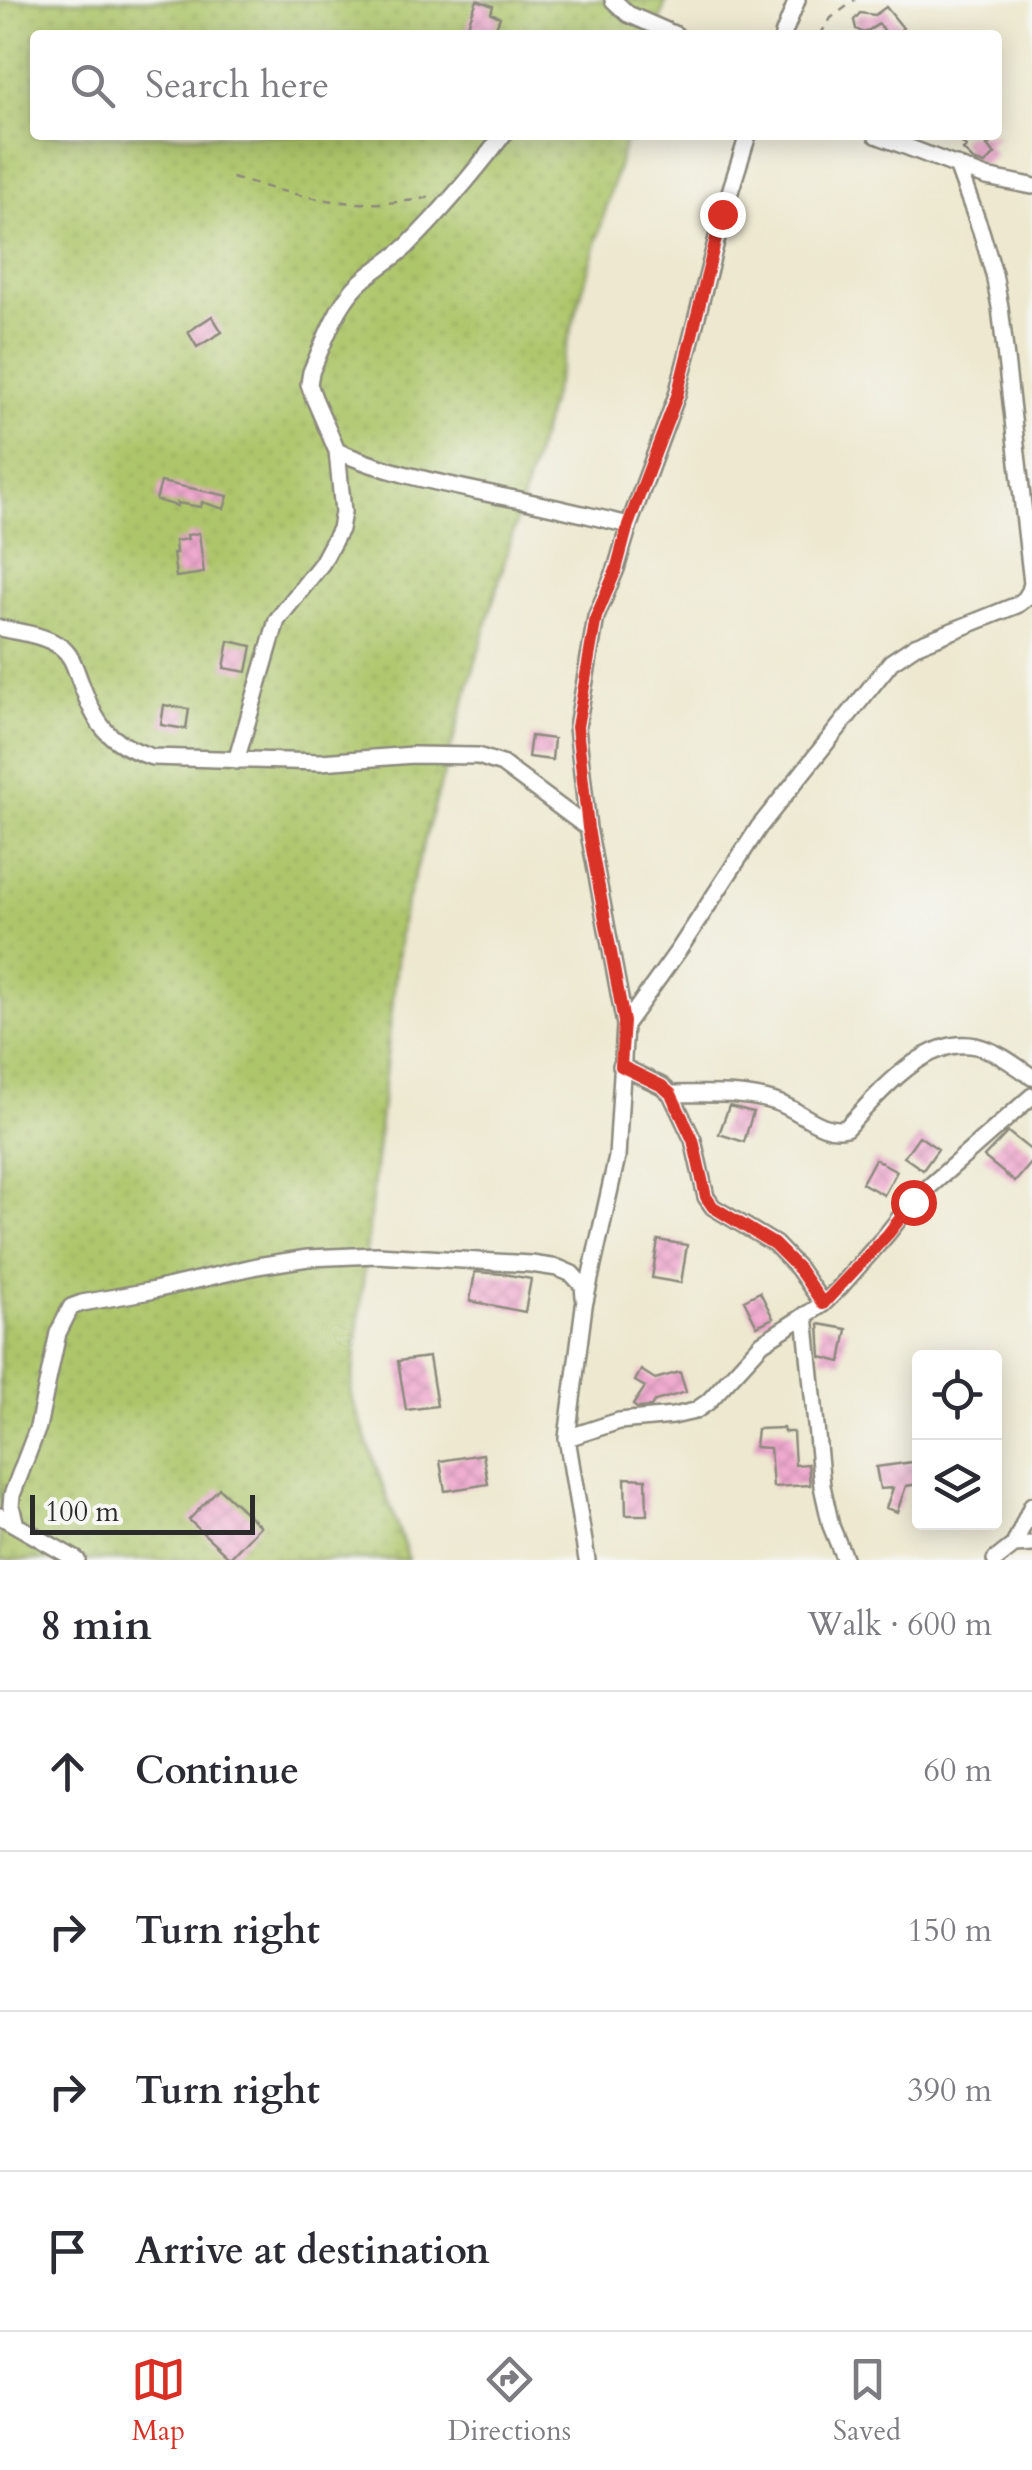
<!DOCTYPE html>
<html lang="en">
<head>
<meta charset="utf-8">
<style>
  :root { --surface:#fff; --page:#f7f7f7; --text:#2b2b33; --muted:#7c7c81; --line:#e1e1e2; --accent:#d93025 }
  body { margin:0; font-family:Cardo,serif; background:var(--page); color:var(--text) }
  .controls { position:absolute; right:30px; bottom:30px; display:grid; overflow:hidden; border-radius:10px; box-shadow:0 5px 25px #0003 }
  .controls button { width:90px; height:90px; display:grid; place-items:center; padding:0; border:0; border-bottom:2px solid var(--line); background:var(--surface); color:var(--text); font:50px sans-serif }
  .scale { position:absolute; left:30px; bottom:25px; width:225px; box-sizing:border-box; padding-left:10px; border:5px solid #2b2b2b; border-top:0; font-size:28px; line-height:35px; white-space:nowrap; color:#2b2b2b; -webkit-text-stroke:8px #f6f6f2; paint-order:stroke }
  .stop { position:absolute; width:30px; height:30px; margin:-22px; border:8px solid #d93025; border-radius:50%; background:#fff }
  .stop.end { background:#d93025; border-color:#fff; box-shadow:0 2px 10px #0008 }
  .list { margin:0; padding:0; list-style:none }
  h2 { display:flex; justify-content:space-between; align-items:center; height:130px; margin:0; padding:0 40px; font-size:42px }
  h2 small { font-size:32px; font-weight:400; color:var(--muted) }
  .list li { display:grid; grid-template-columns:65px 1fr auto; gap:30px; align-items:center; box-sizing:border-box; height:160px; padding:0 40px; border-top:2px solid var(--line) }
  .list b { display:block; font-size:38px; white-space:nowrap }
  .list em { font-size:32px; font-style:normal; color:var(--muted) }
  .icon { flex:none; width:55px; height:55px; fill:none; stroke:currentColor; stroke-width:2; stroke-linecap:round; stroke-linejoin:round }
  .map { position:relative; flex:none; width:1032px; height:1560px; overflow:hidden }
  .search { position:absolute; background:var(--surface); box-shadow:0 5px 25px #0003; left:30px; right:30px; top:30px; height:110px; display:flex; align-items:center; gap:25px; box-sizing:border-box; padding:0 35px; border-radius:10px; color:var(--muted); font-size:38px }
  .sheet { height:770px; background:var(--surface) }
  nav { display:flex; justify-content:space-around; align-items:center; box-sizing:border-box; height:140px; border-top:2px solid var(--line); background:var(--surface); font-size:28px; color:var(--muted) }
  nav a { display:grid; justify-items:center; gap:5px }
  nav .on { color:var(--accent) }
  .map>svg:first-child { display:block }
  .grass { fill:url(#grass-dots); stroke:#6c784b; stroke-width:2.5 }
  .building { fill:url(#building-cross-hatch) }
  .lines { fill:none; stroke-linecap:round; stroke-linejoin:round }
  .minor-casing { stroke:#8c8a7d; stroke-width:20 }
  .path { stroke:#8c8a7d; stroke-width:2.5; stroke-dasharray:8 8; stroke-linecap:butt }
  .minor { stroke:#fff; stroke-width:15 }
  .route { stroke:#d93025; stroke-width:12 }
</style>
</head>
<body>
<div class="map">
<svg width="1032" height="1560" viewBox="0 0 1032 1560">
  <defs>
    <pattern id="grass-dots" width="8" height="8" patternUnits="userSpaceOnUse" patternTransform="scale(2.5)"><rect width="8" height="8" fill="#aec66b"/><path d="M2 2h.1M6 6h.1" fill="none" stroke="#96aa5d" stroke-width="1.8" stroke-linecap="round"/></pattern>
    <pattern id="building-cross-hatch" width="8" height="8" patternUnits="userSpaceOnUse" patternTransform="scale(2.5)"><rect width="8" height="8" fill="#f0aacf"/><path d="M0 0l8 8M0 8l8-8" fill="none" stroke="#ce92b2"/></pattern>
  </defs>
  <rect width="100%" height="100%" fill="#f6f6f2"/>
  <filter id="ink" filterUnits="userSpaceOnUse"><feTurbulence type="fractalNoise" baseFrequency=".01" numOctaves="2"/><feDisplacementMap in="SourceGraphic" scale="20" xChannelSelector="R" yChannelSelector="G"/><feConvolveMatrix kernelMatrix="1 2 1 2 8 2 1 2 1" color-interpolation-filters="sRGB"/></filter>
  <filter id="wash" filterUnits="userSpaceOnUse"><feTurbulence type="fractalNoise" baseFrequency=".0048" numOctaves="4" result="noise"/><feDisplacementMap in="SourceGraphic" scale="40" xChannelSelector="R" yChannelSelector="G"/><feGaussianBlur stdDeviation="2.25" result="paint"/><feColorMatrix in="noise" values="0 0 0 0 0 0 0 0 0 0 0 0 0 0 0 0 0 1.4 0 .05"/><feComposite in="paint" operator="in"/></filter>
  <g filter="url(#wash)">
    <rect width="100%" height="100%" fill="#ede8cf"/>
    <path class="grass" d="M0,0h666l-10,35h-621v100h592l-226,787 -50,473 58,165h-409z"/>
    <g id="blocks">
      <path class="building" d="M477,0l16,6 -2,7 9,4 -5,13 -5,-2 -3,7h-9l-12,-5z
        M886,7l17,21 -9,7h-6l-9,-11 -15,9 -8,-4 -2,-9 6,-7 15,2z
        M966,135h33l-12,11 8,8 -10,10 -12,-4 -10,-10 3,-3 -6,-6z
        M212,316l10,16 -25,15 -9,-15z
        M161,482l67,14 -4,13 -22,-7 -1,5 -24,-4v3l-21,-6z
        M199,533l5,40 -28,4 -3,-24h3l-1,-12 13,-2 -1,-4z
        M229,641l23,5 -5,26 -23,-4z
        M164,705l25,4 -3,20 -25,-4z
        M531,736l23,3 -2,21 -24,-3z
        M729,1106l24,6 -9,30 -25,-8z
        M1008,1132l24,19v11l-17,20 -31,-25z
        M919,1136l19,13 -15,21 -19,-13z
        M875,1159l22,12 -13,24 -22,-12z
        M658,1240l29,5 -6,38 -29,-5z
        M475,1272l29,2 27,5 -6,33 -55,-11z
        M760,1292l13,26 -16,8 -13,-26z
        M819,1324l28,5 -6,33 -20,-5z
        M429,1357l8,49 -31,4 -8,-49z
        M641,1370l14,9 25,-7 6,20 -31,9 -4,6 -14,1 -4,-3 12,-18 -10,-6z
        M783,1428l1,4h9l2,33 13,-1 2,21 -37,2 -3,-39 -15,-1 2,-18z
        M483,1454l5,30 -43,7 -5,-30z
        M920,1461v23l-14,2 -9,26 -11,-4 7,-20 -13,1 -4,-22z
        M625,1478l21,1 1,36h-21z
        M219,1488l41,38 -30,32 -41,-38z"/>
    </g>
  </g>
  <g filter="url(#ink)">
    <use href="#blocks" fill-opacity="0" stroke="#8c8a7d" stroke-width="2.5"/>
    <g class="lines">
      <g class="minor-casing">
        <path id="minor" d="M613,0l15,14 48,21
          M783,35l14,-35
          M876,135l110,42 46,9
          M337,451c52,23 108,33 163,45 43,8 86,19 129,29
          M0,628c19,4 45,7 61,19 11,8 14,21 19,34 17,45 25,60 72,76l169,5 92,-7 65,1 24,8 86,64
          M236,761l41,-141 45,-57 18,-34 3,-17 -6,-61 -23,-53 -5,-14 2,-12c12,-27 23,-60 42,-82 15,-18 37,-28 54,-44 35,-35 66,-72 96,-111
          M625,1025l55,-77 79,-121 132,-165 24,-16 102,-41 8,-6 5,-8 2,-8 -32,-276 -6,-33 -13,-43 -24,-66
          M621,1066l41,20 9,8 22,46 13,57 7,10 62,37 23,24 25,36
          M671,1094c36,0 77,-3 110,10 21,8 42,30 65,24 32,-33 79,-93 130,-82 21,5 39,19 56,31
          M805,1315l17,171 9,40 14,34
          M567,1438l52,-17 54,-5 22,-5 13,-9 54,-59 61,-39 17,-17 47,-53 26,-33 119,-105
          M0,1516l77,44
          M16,1525l-5,-19 1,-11 26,-68 20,-94 13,-26 11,-4 68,-12 107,-25 51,-8 69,-3 154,9 27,4 14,6 11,12 1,11
          M1014,1545l18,-40
          M587,1560l-20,-122 17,-132 33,-149 8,-132 -37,-197 -11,-101 19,-110 20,-48 13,-44 48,-130 46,-181 25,-79
          M995,1560l19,-15 18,-1"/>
      </g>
      <path class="path" d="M820,35l11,-17 24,-18
        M232,178c75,20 122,34 200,19"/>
      <use href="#minor" class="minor"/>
    </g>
  </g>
  <g class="lines" filter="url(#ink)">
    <path class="route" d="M722,214l-45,182 -49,129 -12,45 -20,47 -19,110 11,101 36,194 -3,44 41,20 9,8 22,46 13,57 7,10 61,37 24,24 25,36 65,-70 25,-32"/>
  </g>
</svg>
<div class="controls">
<button><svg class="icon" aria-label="locate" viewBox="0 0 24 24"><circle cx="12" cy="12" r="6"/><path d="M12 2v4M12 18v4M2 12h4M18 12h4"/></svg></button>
<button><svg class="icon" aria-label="layers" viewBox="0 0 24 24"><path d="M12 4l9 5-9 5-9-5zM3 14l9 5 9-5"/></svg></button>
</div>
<div class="scale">100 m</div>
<div class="stop" style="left:913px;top:1202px"></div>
<div class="stop end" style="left:722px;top:214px"></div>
<div class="search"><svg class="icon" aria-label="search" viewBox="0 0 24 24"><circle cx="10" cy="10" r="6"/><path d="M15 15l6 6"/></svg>Search here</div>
</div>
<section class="sheet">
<h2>8 min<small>Walk · 600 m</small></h2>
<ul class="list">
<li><svg class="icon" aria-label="ahead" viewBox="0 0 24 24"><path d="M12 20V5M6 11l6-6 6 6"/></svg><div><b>Continue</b></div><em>60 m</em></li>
<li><svg class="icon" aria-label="right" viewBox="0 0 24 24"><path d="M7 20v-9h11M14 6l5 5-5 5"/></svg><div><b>Turn right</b></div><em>150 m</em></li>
<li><svg class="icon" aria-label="right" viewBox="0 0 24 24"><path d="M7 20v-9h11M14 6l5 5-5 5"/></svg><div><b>Turn right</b></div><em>390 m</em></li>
<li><svg class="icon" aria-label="arrive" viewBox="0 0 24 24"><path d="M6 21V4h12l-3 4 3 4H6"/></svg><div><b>Arrive at destination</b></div></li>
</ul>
</section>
<nav>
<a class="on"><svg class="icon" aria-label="map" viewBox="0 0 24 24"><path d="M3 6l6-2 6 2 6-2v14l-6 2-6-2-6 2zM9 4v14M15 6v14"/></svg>Map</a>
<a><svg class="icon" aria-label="directions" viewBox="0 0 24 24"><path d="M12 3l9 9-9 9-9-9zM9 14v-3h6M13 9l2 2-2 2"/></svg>Directions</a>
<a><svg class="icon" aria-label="saved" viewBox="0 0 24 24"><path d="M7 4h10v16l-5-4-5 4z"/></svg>Saved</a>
</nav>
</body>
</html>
